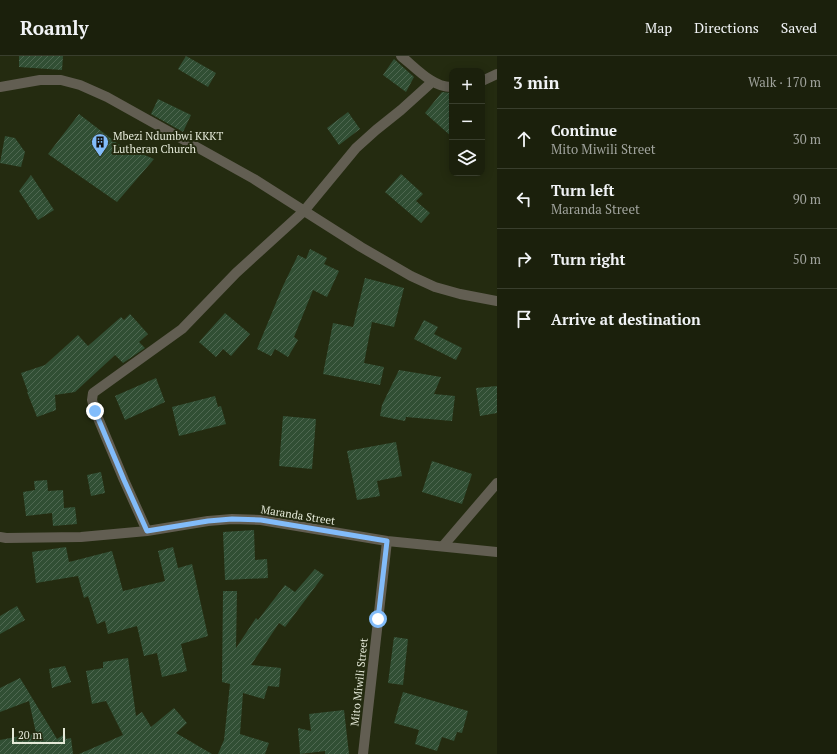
<!DOCTYPE html>
<html lang="en">
<head>
<meta charset="utf-8">
<style>
  :root { --surface:#1b200c; --page:#282d1a; --text:#f1f3f6; --muted:#a0a39d; --line:#393e2d }
  body { margin:0; font-family:"PT Serif",serif; background:var(--page); color:var(--text) }
  .controls { position:absolute; right:12px; top:12px; display:grid; overflow:hidden; border-radius:8px; box-shadow:0 2px 10px #0003 }
  .controls button { width:36px; height:36px; display:grid; place-items:center; padding:0; border:0; border-bottom:1px solid var(--line); background:var(--surface); color:var(--text); font:20px sans-serif }
  .scale { position:absolute; left:12px; bottom:10px; width:53px; box-sizing:border-box; padding-left:4px; border:2px solid #e4e9d8; border-top:0; font-size:11px; line-height:14px; white-space:nowrap; color:#e4e9d8; -webkit-text-stroke:3px #242b10; paint-order:stroke }
  .stop { position:absolute; width:12px; height:12px; margin:-9px; border:3px solid #82bcfa; border-radius:50%; background:#fff }
  .stop.end { background:#82bcfa; border-color:#fff; box-shadow:0 1px 4px #0008 }
  .list { margin:0; padding:0; list-style:none }
  h2 { display:flex; justify-content:space-between; align-items:center; height:52px; margin:0; padding:0 16px; font-size:17px }
  h2 small { font-size:13px; font-weight:400; color:var(--muted) }
  .list li { display:grid; grid-template-columns:26px 1fr auto; gap:12px; align-items:center; box-sizing:border-box; height:60px; padding:0 16px; border-top:1px solid var(--line) }
  .list b { display:block; font-size:15px; white-space:nowrap }
  .list p { margin:0; font-size:13px; white-space:nowrap; color:var(--muted) }
  .list em { font-size:13px; font-style:normal; color:var(--muted) }
  .icon { flex:none; width:22px; height:22px; fill:none; stroke:currentColor; stroke-width:2; stroke-linecap:round; stroke-linejoin:round }
  .map { position:relative; flex:none; width:497px; height:698px; overflow:hidden }
  header { display:flex; align-items:center; gap:24px; box-sizing:border-box; height:56px; padding:0 20px; background:var(--surface); border-bottom:1px solid var(--line) }
  header strong { font-size:19px }
  nav { display:flex; gap:22px; margin-inline-start:auto; font-size:14px }
  main { display:flex }
  aside { flex:1; background:var(--surface) }
  .map>svg:first-child { display:block }
  .building { fill:url(#building-hatch) }
  .lines { fill:none; stroke-linecap:round; stroke-linejoin:round }
  .minor { stroke:#625e52; stroke-width:10 }
  .route { stroke:#82bcfa; stroke-width:5 }
  .labels { text-anchor:middle; stroke-width:4; stroke-linejoin:round; paint-order:stroke }
  .poi-label { font-size:11px; fill:#e4e9d8; stroke:#242b10; text-anchor:start }
  .street-label { font-size:11px; fill:#e4e9d8; stroke:#242b10 }
</style>
</head>
<body>
<header>
<strong>Roamly</strong>
<nav><a>Map</a><a>Directions</a><a>Saved</a></nav>
</header>
<main>
<div class="map">
<svg width="497" height="698" viewBox="0 0 497 698">
  <defs>
    <pattern id="building-hatch" width="6" height="6" patternUnits="userSpaceOnUse"><rect width="6" height="6" fill="#314f34"/><path d="M-1 1l2-2M0 6l6-6M5 7l2-2" fill="none" stroke="#4f6851"/></pattern>
  </defs>
  <rect width="100%" height="100%" fill="#242b10"/>
  <path class="building" d="M19,0h44l-1,14 -43,-3z
    M186,0l30,17 -8,14 -30,-18z
    M394,3l20,18 -8,15 -23,-17z
    M442,36l10,1v44l-27,-24z
    M158,43l33,16 -8,17 -32,-18z
    M348,56l12,17 -21,16 -12,-17z
    M79,58l39,30 36,15 -37,43 -69,-48z
    M5,80l10,2 10,14 -4,15 -21,-4z
    M401,118l22,20 -7,7 14,12 -9,10 -36,-31z
    M31,119l23,35 -16,10 -19,-29z
    M310,193l17,9 -3,6 15,7 -12,26 -14,-7 -19,47 4,3 -10,17 -13,-8 -4,7 -14,-7 26,-63 15,-31 8,4z
    M365,222l39,10 -10,39 -22,-5 -8,41 20,4 -4,18 -57,-11 10,-51 20,4z
    M225,257l25,21 -19,22 -8,-7 -7,8 -17,-15z
    M130,258l18,20 -9,8 6,6 -22,15 -8,-8 -40,37 -20,3 1,15 -19,7 -10,-25h1l-7,-19 24,-8 33,-30 10,11 33,-29 3,3z
    M424,264l14,7 -4,7 28,14 -6,12 -42,-21z
    M399,314l42,7 -7,17 21,2 -3,25 -46,-4 -1,4 -25,-5 2,-11z
    M156,322l9,24 -40,18 -10,-24z
    M497,330v27l-17,3 -4,-28z
    M215,340l3,11 3,-1 5,18 -47,12 -7,-29z
    M283,360l33,3 -4,50 -33,-3z
    M396,386l6,34 -25,5 3,15 -23,4 -10,-49z
    M432,405l40,13 -10,30 -40,-12z
    M101,416l4,21 -14,3 -4,-21z
    M47,424l1,11 15,-1 1,18 11,-1 2,17 -24,2 -1,-13 -26,3 -3,-24 12,-2 -1,-9z
    M254,474l1,30 12,-1 1,19 -43,2 -2,-48z
    M66,491l3,15 43,-11 11,40 42,-10 -7,-30 15,-4 5,21 14,-4 16,72 -27,8 6,27 -25,6 -5,-24 -13,3 -7,-30 -29,8 -3,-13 -8,3 -9,-28 -4,2 -6,-22 -42,7 -4,-31z
    M315,513l9,6 -39,52 -6,-4 -28,42 30,3 -2,19 -11,-1 -4,13 -21,-6 -3,41 29,9 -4,11h-47l6,-14 6,-56 -8,-2 1,-91h14l-1,57 20,-30 2,2 27,-35 10,7z
    M17,550l8,14 -25,14v-18z
    M394,581l14,2 -5,46 -15,-2z
    M128,602l8,58 6,-4 9,15 23,-19 13,15 -11,10 36,21h-133l44,-19 -17,-34 -14,3 -6,-33 17,-3v-6z
    M65,610l6,16 -19,6 -3,-19z
    M20,622l37,61 8,-5 1,5 5,-1 2,16h-73v-14l36,-7 -7,-32 -29,11v-24z
    M403,636l65,19 -6,22 -5,-1 -3,9 -12,-4 -5,14 -22,-7 4,-14 -25,-7z
    M344,654l5,44h-24v-3l-25,3 -2,-26 13,3 -2,-17z"/>
  <g class="lines">
    <path class="minor" d="M401,0c14,11 32,32 51,31
      M482,25l15,-7
      M0,31l40,-7h21l19,5 27,12 147,82 107,68 50,29 24,11 25,7 37,7
      M147,475l-23,-51 -29,-69 -3,-11 1,-7 89,-64 54,-56 68,-62 52,-63 20,-18 25,-20 31,-28
      M0,481l6,1 75,-1 66,-6 61,-10 24,-2 29,1 126,21 110,11
      M443,490l54,-63
      M363,698l24,-213"/>
  </g>
  <g class="lines">
    <path class="route" d="M95,355l29,69 23,51 61,-10 24,-2 29,1 126,21 -9,78"/>
  </g>
  <defs>
    <g id="building-pin" transform="scale(0.9)"><path d="M0 17L-7.5 6A9.5 9.5 0 1 1 7.5 6Z" fill="#82bcfa" stroke="#242b10"/><path d="M-4-6H4V6H1V3H-1V6H-4ZM-2.5-4.3h1.7v1.8h-1.7ZM.8-4.3h1.7v1.8H.8ZM-2.5-1h1.7V.8h-1.7ZM.8-1h1.7V.8H.8Z" fill="#111"/></g>
  </defs>
  <g fill-rule="evenodd">
    <use href="#building-pin" x="100" y="86"/>
  </g>
  <g class="labels">
    <g class="poi-label">
      <text x="113" y="84">Mbezi Ndumbwi KKKT<tspan x="113" dy="13">Lutheran Church</tspan></text>
    </g>
    <g class="street-label">
      <text transform="translate(298 459) rotate(9)" y="4">Maranda Street</text>
      <text transform="translate(359 626) rotate(-84)" y="4">Mito Miwili Street</text>
    </g>
  </g>
</svg>
<div class="controls">
<button>+</button>
<button>−</button>
<button><svg class="icon" aria-label="layers" viewBox="0 0 24 24"><path d="M12 4l9 5-9 5-9-5zM3 14l9 5 9-5"/></svg></button>
</div>
<div class="scale">20 m</div>
<div class="stop" style="left:378px;top:563px"></div>
<div class="stop end" style="left:95px;top:355px"></div>
</div>
<aside>
<h2>3 min<small>Walk · 170 m</small></h2>
<ul class="list">
<li><svg class="icon" aria-label="ahead" viewBox="0 0 24 24"><path d="M12 20V5M6 11l6-6 6 6"/></svg><div><b>Continue</b><p>Mito Miwili Street</p></div><em>30 m</em></li>
<li><svg class="icon" aria-label="left" viewBox="0 0 24 24"><path d="M17 20v-9H6M10 6l-5 5 5 5"/></svg><div><b>Turn left</b><p>Maranda Street</p></div><em>90 m</em></li>
<li><svg class="icon" aria-label="right" viewBox="0 0 24 24"><path d="M7 20v-9h11M14 6l5 5-5 5"/></svg><div><b>Turn right</b></div><em>50 m</em></li>
<li><svg class="icon" aria-label="arrive" viewBox="0 0 24 24"><path d="M6 21V4h12l-3 4 3 4H6"/></svg><div><b>Arrive at destination</b></div></li>
</ul>
</aside>
</main>
</body>
</html>
